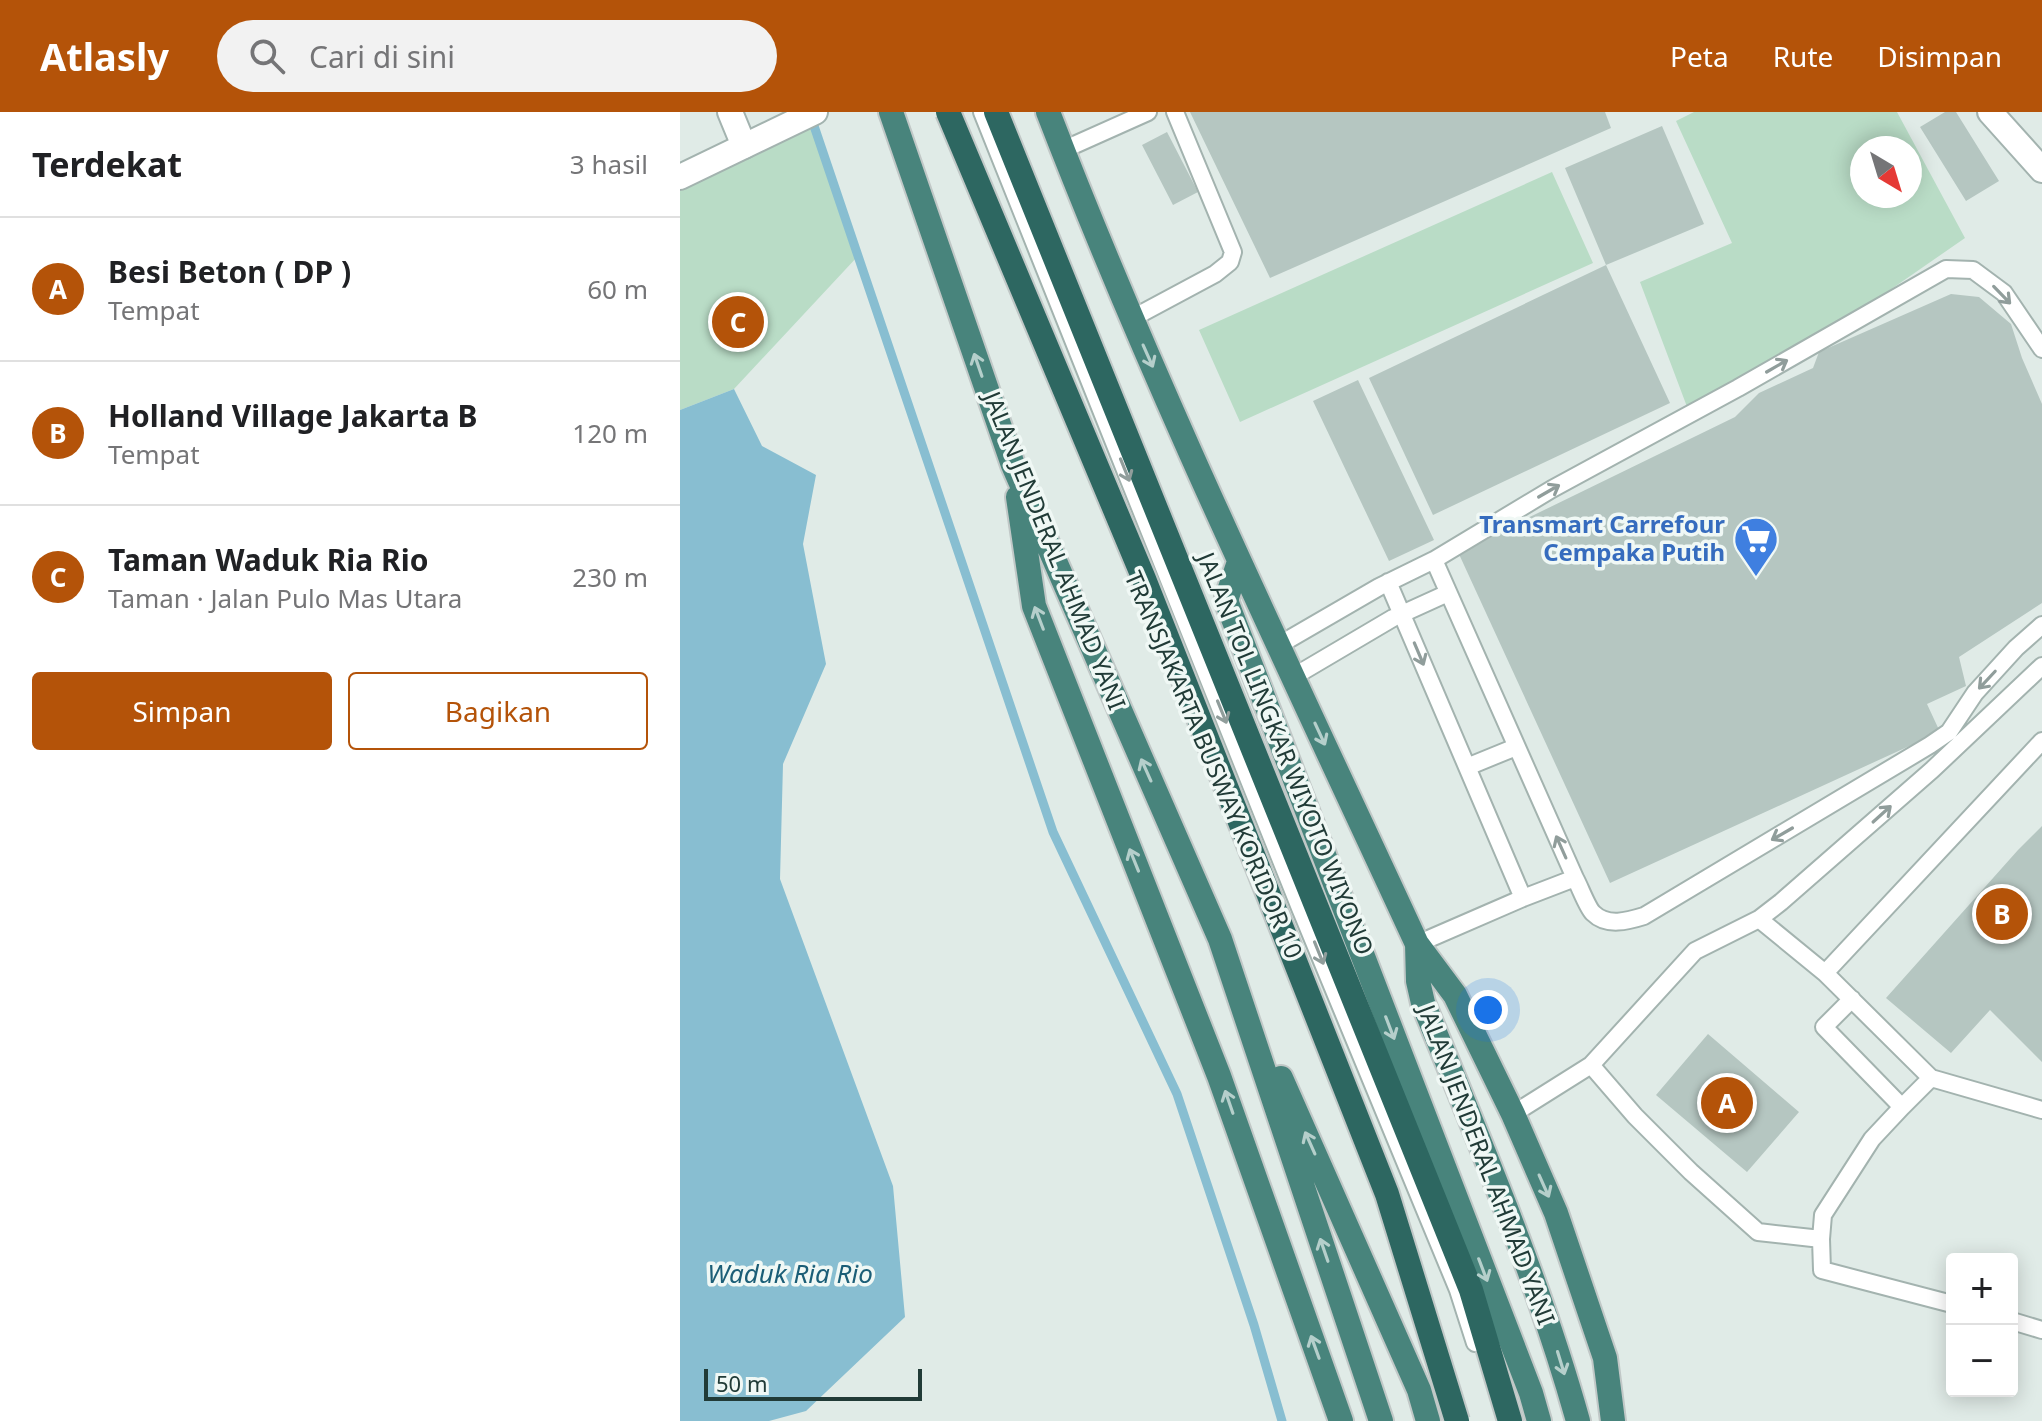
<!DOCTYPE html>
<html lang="id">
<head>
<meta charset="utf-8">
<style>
  :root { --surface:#fff; --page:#f2f2f2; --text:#202124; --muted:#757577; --line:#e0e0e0; --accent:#b45309 }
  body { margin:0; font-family:"Noto Sans",sans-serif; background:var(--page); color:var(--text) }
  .controls { position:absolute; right:24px; bottom:24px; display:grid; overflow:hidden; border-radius:8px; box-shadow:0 4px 20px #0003 }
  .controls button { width:72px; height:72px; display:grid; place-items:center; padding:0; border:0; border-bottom:2px solid var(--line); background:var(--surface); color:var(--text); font:40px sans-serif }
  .compass { position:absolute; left:1170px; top:24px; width:72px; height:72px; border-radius:50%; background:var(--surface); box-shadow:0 4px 20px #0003; rotate:142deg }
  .scale { position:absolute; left:24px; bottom:20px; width:218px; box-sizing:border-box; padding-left:8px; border:4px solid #213b37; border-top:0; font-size:22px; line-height:28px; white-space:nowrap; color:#213b37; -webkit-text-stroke:6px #f0f8f5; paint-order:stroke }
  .you { position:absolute; left:808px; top:898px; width:28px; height:28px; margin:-20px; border:6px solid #fff; border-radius:50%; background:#1a73e8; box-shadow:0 0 0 12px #1a73e833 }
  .badge { display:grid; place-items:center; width:52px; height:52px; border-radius:50%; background:var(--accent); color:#fff; font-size:26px; font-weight:700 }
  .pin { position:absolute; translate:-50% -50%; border:4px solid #fff; box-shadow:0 2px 8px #0006 }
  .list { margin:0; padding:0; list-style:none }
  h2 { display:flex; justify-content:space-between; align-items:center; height:104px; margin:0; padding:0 32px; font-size:34px }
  h2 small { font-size:26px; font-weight:400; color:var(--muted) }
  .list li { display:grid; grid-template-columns:52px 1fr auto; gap:24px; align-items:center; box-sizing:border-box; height:144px; padding:0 32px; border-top:2px solid var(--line) }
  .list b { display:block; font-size:30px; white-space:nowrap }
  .list p { margin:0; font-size:26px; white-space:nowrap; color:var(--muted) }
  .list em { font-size:26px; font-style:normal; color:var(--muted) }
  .actions { display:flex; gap:16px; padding:24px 32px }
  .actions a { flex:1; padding:18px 0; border:2px solid var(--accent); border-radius:8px; text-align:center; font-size:28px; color:var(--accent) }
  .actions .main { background:var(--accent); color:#fff }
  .icon { flex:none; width:44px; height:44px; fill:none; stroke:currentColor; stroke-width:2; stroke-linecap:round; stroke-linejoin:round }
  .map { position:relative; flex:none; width:1362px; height:1309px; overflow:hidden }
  header { display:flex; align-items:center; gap:48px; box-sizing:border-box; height:112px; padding:0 40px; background:var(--accent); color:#fff }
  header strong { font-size:38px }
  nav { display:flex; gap:44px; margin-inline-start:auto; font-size:28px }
  .search { width:560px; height:72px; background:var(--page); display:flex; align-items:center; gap:20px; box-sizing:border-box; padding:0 28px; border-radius:44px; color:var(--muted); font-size:30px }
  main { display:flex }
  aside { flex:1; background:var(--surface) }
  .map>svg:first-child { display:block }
  .green { fill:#b9dcc6; fill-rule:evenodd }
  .water { fill:#88bed1 }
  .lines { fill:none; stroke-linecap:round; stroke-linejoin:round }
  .stream { stroke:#88bed1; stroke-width:9 }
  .building { fill:#b5c6c1 }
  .service-casing { stroke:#a3b3af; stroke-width:20 }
  .minor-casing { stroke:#a3b3af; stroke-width:28 }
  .tertiary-casing { stroke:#a3b3af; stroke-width:28 }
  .trunk-casing { stroke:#c1c8c7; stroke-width:28 }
  .motorway-casing { stroke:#c1c8c7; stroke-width:28 }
  .service { stroke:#fff; stroke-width:16 }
  .minor { stroke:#fff; stroke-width:24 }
  .tertiary { stroke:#fff; stroke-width:24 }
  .trunk { stroke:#48847c; stroke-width:24 }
  .motorway { stroke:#2d6761; stroke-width:24 }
  .motorway-bridge-casing { stroke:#c1c8c7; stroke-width:28; stroke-linecap:butt }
  .motorway-bridge { stroke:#2d6761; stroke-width:24 }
  .oneway { stroke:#909d9b }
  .oneway2 { stroke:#b5cfcb }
  .labels { text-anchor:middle; stroke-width:7; stroke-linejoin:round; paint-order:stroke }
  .shop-label { font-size:24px; font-weight:bold; fill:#366cbe; stroke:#f0f8f5; text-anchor:end }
  .street-label { font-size:24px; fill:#213b37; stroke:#f0f8f5 }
  .water-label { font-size:26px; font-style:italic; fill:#1b5e77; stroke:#f0f8f5 }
</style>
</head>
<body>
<header>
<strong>Atlasly</strong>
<div class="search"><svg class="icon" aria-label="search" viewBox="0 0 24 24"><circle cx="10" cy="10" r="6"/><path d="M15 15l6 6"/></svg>Cari di sini</div>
<nav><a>Peta</a><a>Rute</a><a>Disimpan</a></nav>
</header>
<main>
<aside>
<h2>Terdekat<small>3 hasil</small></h2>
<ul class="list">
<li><span class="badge">A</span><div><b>Besi Beton ( DP )</b><p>Tempat</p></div><em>60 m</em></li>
<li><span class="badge">B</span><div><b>Holland Village Jakarta B</b><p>Tempat</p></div><em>120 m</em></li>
<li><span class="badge">C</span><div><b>Taman Waduk Ria Rio</b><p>Taman · Jalan Pulo Mas Utara</p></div><em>230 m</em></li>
</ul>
<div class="actions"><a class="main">Simpan</a><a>Bagikan</a></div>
</aside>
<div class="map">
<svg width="1362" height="1309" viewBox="0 0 1362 1309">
  <rect width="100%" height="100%" fill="#e0ebe7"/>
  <path class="green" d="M1014,0h203l68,126 -176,122 -97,60 -52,-138 92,-39 -56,-122zM1182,36h48v48h-48z
    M130,2l48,142 -124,133 -54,21v-233z
    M872,60l41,91 -353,159 -41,-92z"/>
  <path class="water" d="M54,277l28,57 54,29 -13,69 23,120 -43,100 -3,115 113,307 12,131 -99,94 -37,10h-89v-1011z"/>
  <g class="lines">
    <path class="stream" d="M131,5l242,715 124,262 77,231 28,96"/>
  </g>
  <path class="building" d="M510,0h415l6,16 -341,150z
    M1265,0h11l43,69 -33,20 -46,-74z
    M982,14l42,98 -98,41 64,138 -237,112 -64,-137 237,-113 -41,-97z
    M487,20l31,60 -25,13 -31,-60z
    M1271,182l28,3 32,27 11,34 20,46v199l-83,54 7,29 -39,18 13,28 -330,151 -152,-331 277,-135 24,-24 54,-25 6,-16z
    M678,268l76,160 -45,21 -76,-160z
    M1362,714v236l-52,-52 -39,43 -65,-55 132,-148z
    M1028,922l91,78 -52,60 -91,-77z"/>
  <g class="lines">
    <g class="service-casing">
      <path id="service" d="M302,0l318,796 158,382 17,53
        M383,38l85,-38
        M451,207l84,-45 15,-12 3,-10 -58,-140
        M754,448l141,318c5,9 12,29 18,35 14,14 35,8 51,3l286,-171 19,-13 26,-39 41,-45 26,-23
        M708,470l135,316
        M599,533l100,-58 55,-27 118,-71 186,-101 208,-119 27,1 31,23 38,56
        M613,565l100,-59 55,-25
        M787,655l49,-20
        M1079,807l66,54 106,105 -29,29
        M737,832l106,-46 52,-20
        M1145,861l217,-232
        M1172,887l-28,28 78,80 -30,32 -49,76 -2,24 1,31 130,34
        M911,953l44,51 56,56 67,60 63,7
        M1251,966l111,32
        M833,1002l78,-49 104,-114 64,-32 22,-17 151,-132 110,-104
        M1332,1209l30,9"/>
    </g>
    <g class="minor-casing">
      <path id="minor" d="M50,0l14,34
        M1310,0l52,58"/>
    </g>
    <g class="tertiary-casing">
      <path id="tertiary" d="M0,65l135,-65"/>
    </g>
    <g class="trunk-casing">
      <path id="trunk" d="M211,0l122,353 207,474 161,482
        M368,0c109,283 242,557 369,832l1,37 5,22c56,137 115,275 155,418
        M338,385l16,109 185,470 122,345
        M559,450l-12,35v6l304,790 8,28
        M737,832l38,51 58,119 43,99 49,145 8,63
        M601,966l138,312 9,31"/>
    </g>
    <g class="motorway-casing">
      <path id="motorway" d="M316,0l475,1178 39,131"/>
    </g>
    <use href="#service" class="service"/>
    <use href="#minor" class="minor"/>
    <use href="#tertiary" class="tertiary"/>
    <use href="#trunk" class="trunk"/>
    <use href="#motorway" class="motorway"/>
    <g class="motorway-bridge-casing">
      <path id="motorway-bridge" d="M268,0l196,467 243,615 70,227"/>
    </g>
    <use href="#motorway-bridge" class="motorway-bridge"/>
  </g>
  <defs><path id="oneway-shaft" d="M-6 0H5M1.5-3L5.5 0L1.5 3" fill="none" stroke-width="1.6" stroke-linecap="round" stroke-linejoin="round" transform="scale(2)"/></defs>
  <g class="oneway">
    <use href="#oneway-shaft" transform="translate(1322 183) rotate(46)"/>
    <use href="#oneway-shaft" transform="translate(1097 254) rotate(-30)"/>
    <use href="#oneway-shaft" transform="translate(445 358) rotate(68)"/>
    <use href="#oneway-shaft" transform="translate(869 379) rotate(-30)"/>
    <use href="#oneway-shaft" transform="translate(739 542) rotate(67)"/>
    <use href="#oneway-shaft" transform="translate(1307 568) rotate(133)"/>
    <use href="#oneway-shaft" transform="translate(542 600) rotate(68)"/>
    <use href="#oneway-shaft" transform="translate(1202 702) rotate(-42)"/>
    <use href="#oneway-shaft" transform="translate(1102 722) rotate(150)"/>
    <use href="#oneway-shaft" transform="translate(881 735) rotate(-114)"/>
    <use href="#oneway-shaft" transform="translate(639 841) rotate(68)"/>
  </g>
  <g class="oneway2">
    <use href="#oneway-shaft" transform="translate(468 244) rotate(66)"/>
    <use href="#oneway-shaft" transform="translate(298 253) rotate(-109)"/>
    <use href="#oneway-shaft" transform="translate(359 506) rotate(-111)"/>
    <use href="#oneway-shaft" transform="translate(640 622) rotate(65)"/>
    <use href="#oneway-shaft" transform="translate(466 658) rotate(-114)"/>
    <use href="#oneway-shaft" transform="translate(454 748) rotate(-112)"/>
    <use href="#oneway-shaft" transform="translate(710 916) rotate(69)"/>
    <use href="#oneway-shaft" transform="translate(549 990) rotate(-109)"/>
    <use href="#oneway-shaft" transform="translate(630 1031) rotate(-114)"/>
    <use href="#oneway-shaft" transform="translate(864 1074) rotate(66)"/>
    <use href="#oneway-shaft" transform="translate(644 1138) rotate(-109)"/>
    <use href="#oneway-shaft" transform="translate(803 1158) rotate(69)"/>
    <use href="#oneway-shaft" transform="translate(635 1235) rotate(-110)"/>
    <use href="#oneway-shaft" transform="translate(881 1251) rotate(73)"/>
  </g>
  <defs>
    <g id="supermarket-pin" transform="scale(2.3)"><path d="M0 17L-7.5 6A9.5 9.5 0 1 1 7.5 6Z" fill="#3f7fe0" stroke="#f0f8f5"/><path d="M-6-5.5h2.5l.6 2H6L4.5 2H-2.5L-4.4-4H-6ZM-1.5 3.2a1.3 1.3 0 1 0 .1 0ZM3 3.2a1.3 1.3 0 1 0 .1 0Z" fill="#fff"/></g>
  </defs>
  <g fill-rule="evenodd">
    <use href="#supermarket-pin" x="1076" y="427"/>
  </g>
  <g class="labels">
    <g class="shop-label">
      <text x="1045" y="421">Transmart Carrefour<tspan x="1045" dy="28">Cempaka Putih</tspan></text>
    </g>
    <g class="street-label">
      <text transform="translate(374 439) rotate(68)" y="8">JALAN JENDERAL AHMAD YANI</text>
      <text transform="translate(605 642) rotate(68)" y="8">JALAN TOL LINGKAR WIYOTO WIYONO</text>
      <text transform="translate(533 653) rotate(67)" y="8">TRANSJAKARTA BUSWAY KORIDOR 10</text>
      <text transform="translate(806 1053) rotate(69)" y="8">JALAN JENDERAL AHMAD YANI</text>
    </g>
    <g class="water-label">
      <text x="110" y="1171">Waduk Ria Rio</text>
    </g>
  </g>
</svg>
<div class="controls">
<button>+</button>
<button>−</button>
</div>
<svg class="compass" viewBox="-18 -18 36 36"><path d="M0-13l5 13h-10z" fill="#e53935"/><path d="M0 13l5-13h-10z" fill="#757577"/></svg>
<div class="scale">50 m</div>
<div class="you"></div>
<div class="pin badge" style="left:1047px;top:991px">A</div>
<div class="pin badge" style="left:1322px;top:802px">B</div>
<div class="pin badge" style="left:58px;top:210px">C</div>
</div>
</main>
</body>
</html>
